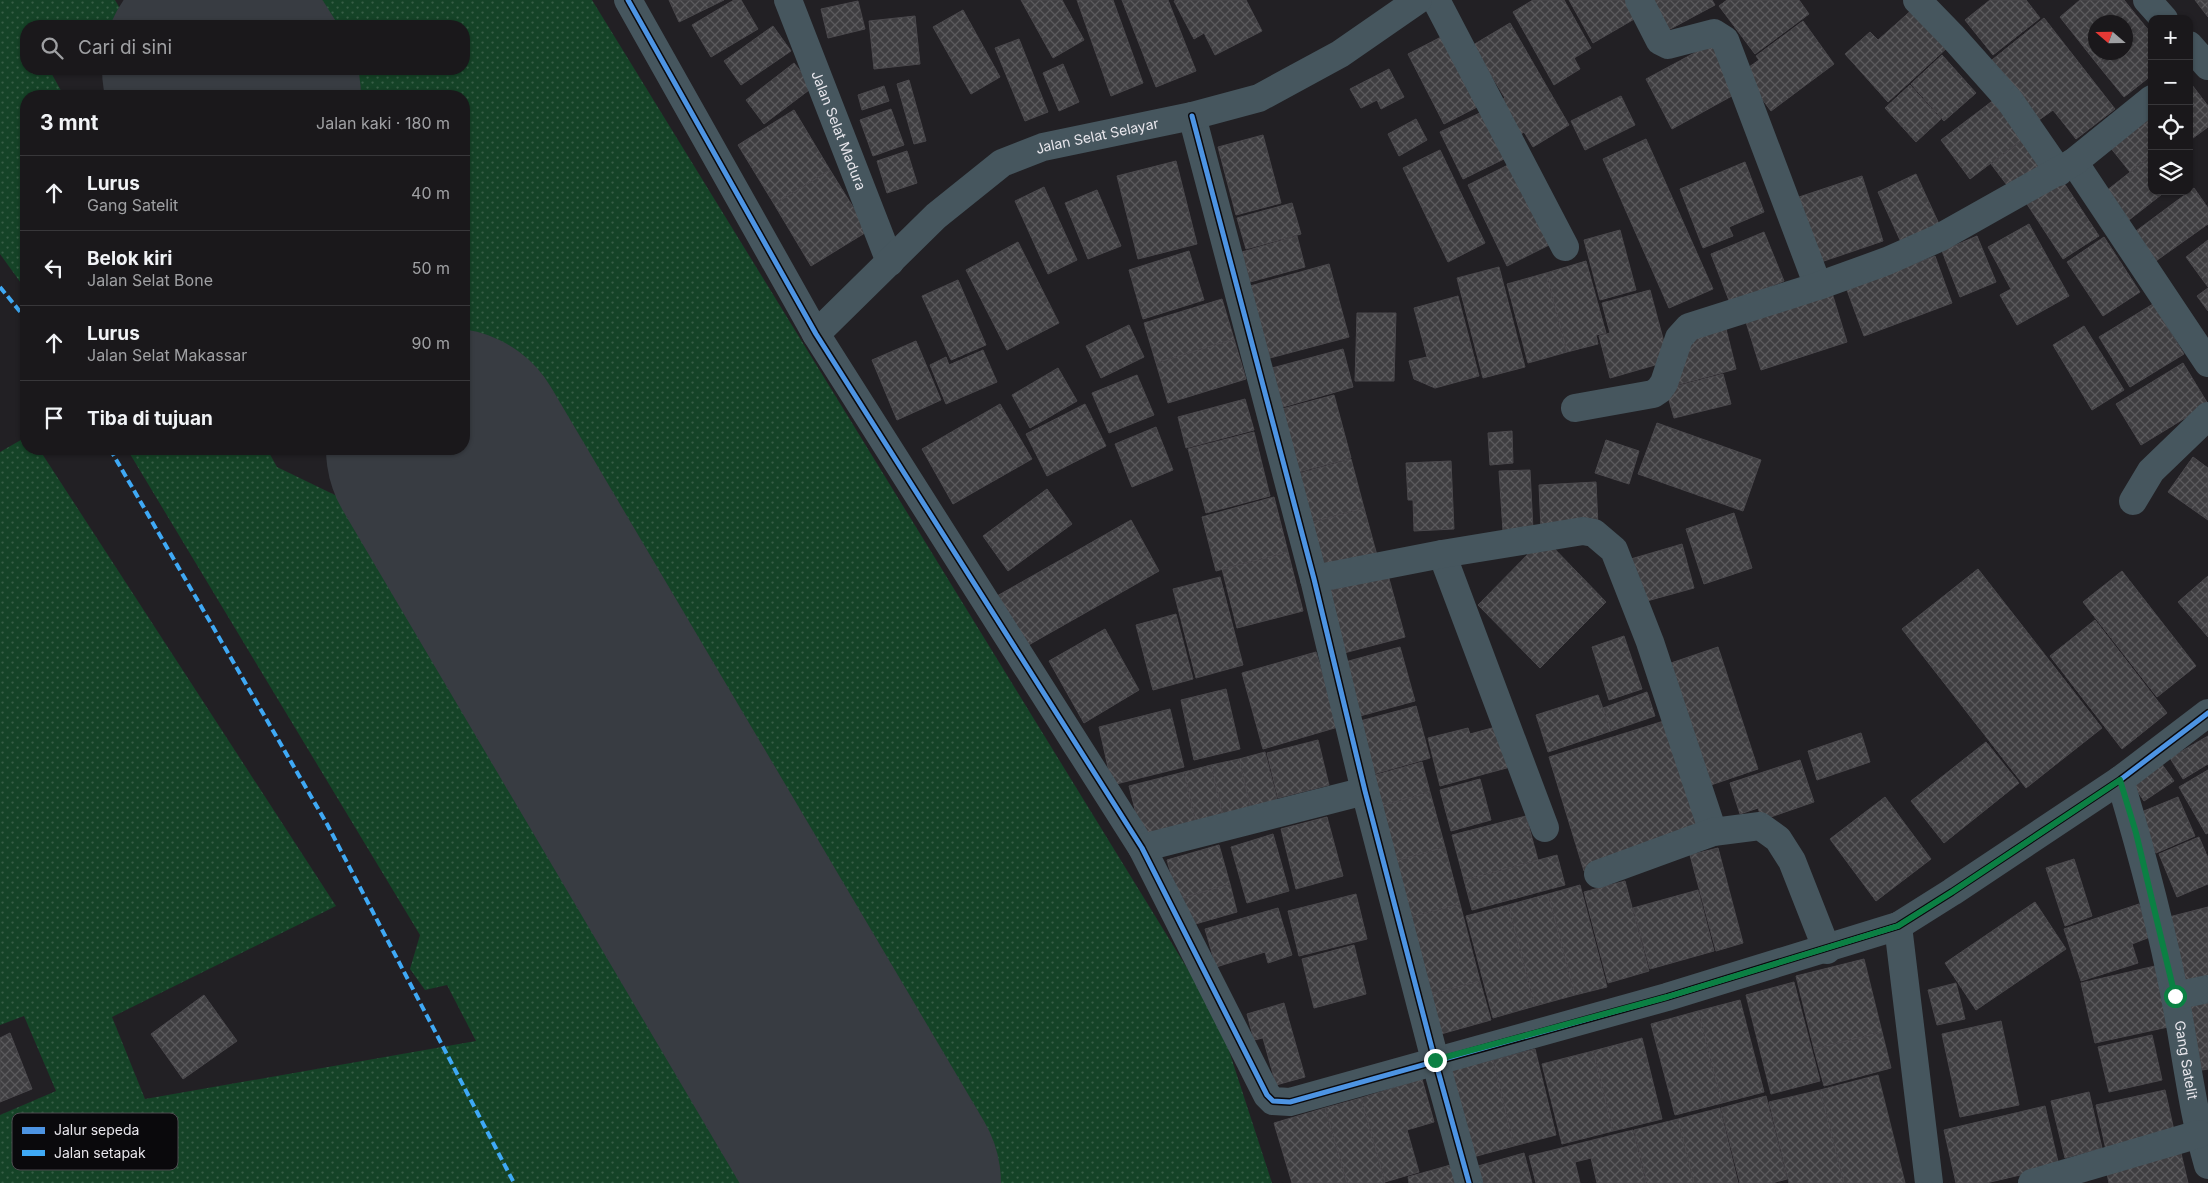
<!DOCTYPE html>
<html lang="id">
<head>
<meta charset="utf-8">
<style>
  :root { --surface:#1a181b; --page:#232124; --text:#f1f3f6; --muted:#9fa0a3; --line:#38373a }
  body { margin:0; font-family:Inter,sans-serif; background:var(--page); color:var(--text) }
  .controls { position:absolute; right:15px; top:15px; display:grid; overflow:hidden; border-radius:10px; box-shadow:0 1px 4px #0004 }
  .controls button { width:45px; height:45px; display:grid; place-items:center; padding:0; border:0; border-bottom:1px solid var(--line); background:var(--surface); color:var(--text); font:25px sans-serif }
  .compass { position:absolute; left:2088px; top:15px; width:45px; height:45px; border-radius:50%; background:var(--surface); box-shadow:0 1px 4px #0004; rotate:290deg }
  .stop { position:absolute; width:15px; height:15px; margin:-11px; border:4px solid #0b8043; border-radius:50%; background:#fff }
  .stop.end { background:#0b8043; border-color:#fff; box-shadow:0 1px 5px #0008 }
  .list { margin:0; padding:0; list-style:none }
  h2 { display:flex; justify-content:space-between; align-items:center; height:65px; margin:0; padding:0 20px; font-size:21px }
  h2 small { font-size:16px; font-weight:400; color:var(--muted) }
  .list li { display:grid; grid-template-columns:32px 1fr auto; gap:15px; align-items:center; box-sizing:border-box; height:75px; padding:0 20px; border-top:1px solid var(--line) }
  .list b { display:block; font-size:19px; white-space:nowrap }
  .list p { margin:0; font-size:16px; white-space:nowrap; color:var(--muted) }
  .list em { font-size:16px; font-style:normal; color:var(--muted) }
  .icon { flex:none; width:28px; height:28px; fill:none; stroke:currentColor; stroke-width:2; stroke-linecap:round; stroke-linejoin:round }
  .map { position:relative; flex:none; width:2208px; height:1183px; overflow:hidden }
  .search { position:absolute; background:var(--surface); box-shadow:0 1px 4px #0004; left:20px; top:20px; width:450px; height:55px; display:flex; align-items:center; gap:12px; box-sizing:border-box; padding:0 18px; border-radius:20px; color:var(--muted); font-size:19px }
  .panel { position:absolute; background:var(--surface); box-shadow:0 1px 4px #0004; left:20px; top:90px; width:450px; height:365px; border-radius:20px }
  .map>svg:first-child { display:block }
  .grass { fill:url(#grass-dots) }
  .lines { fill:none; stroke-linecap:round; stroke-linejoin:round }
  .runway { stroke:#383c42; stroke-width:242 }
  .building { fill:url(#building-cross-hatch); stroke:#4a484c }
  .minor { stroke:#46565e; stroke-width:28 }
  .quiet { stroke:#3fa9f5; stroke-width:4; stroke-dasharray:8 4; stroke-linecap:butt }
  .cycleway-casing { stroke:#0a090c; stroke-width:8 }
  .cycleway { stroke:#4d94e3; stroke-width:5 }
  .route { stroke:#0b8043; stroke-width:6 }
  .labels { text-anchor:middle; stroke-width:4.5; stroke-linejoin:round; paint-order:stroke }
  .street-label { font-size:14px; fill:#e8e6ec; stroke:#0a090c }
  .key { fill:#0a090c; stroke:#4d4b4f; stroke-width:1 }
  .key-label { font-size:14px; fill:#e8e6ec }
</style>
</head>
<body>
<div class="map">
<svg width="2208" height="1183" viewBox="0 0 2208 1183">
  <defs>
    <pattern id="grass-dots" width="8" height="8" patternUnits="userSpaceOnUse" patternTransform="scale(1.25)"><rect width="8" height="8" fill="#154327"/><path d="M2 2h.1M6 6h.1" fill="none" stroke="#375e46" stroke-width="1.8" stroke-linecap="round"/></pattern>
    <pattern id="building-cross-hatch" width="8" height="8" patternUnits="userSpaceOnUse" patternTransform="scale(1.25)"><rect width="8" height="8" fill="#3f3e41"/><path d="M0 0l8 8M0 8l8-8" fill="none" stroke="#5b5a5d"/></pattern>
  </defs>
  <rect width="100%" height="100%" fill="#222024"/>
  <path class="grass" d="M0,0h115l14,24 -3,2h-100v43h23l15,27h-38v194l-26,-36z
    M258,0h334l627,1020 53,163h-319l-489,-833v-254h-150l-16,-27h166v-43h-191z
    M26,437v12h13l297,457 -224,111 33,82 331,-58 -29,-56 -22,5 -15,-21 10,-34 -293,-486h140l10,18 151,73 378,643h-806v-68l56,-24 -32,-75 -24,9v-573z"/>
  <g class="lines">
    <path class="runway" d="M223,69l17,27
      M447,449l433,734"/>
  </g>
  <path class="building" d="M669,0h55l-45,22z
    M734,0h7l17,29 -47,28 -19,-32z
    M1021,0h41l22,40 -31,18z
    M1077,0h36l30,83 -32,13z
    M1122,0h46l28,71 -40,16z
    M1177,0h69l16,31 -47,24 -11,-22 -10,6 -20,-38z
    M1533,0h31l27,48 -17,10 6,11 -26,16 -41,-73z
    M1569,0h57l10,18 -43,25z
    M1643,0h69l3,5 -54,29z
    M1727,0h72l10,14 -54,40 -36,-48z
    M1990,0h36l14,18 -47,37 -28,-35z
    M2080,0h44l21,26 -19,16v-20h-30v30h17l-15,13 -38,-48z
    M2195,0h13v17z
    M858,1l7,28 -37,9 -7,-29z
    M1914,8l35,38 -61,56 -43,-48 25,-22 8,8z
    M963,10l37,67 -29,17 -38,-67z
    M915,16l5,48 -46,5 -5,-48z
    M2044,18l71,91 -39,30 -23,-29 -14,10 -47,-60z
    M1803,21l31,43 -63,47 -29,-39 17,-12 -3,-4z
    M1510,23l59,102 -36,22 -9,-15 -8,5 -20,-34 9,-5 -32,-53z
    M773,26l18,25 -50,34 -17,-24z
    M2145,26l7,8v41l-28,22 -26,-32 15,-13h13v-10z
    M1447,34l36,70 -39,20 -36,-70z
    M1019,39l29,73 -23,9 -30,-73z
    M1713,43l26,49 -67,37 -26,-50z
    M1942,55l34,38 -32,28 -33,-37z
    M794,63l19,24 -49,37 -18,-24z
    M1063,64l16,38 -20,9 -16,-38z
    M1389,69l15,28 -23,12 -4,-9 -16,8 -11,-19z
    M909,80l17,61 -12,3 -17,-60z
    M1910,85l31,34 -25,23 -31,-34z
    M2192,85l16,21v21l-19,14v-54z
    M884,86l5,15 -27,9 -4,-15z
    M1621,96l14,29 -50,25 -14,-29z
    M1999,96l29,39 -58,44 -29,-39z
    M891,109l13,36 -31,11 -13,-36z
    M794,110l36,60 -56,34 -36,-59z
    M1486,110l22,47 -45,22 -23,-47z
    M2149,116l3,3v36l-22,17 -20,-25z
    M1416,119l11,21 -28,16 -11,-22z
    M1263,135l18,68 -45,12 -18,-68z
    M2025,138l19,25 -34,26 -19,-25z
    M1646,139l67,150 -44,19 -66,-149z
    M1440,150l45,93 -37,19 -45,-94z
    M907,151l10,32 -30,10 -10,-32z
    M2152,155v36h14l-37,29 -23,-29z
    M1176,161l21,83 -59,15 -21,-83z
    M1745,162l19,50 -35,15 4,9 -30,12 -23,-59z
    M1510,164l39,81 -42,21 -39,-81z
    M830,170l38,61 -57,35 -37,-62z
    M1916,174l23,50 -38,18 -23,-50z
    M1862,176l21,65 -65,22 -22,-65z
    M2062,180l37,56 -36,23 -36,-55z
    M1044,187l33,73 -29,14 -33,-73z
    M2194,188l14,20v16l-55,39 -21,-29z
    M1097,190l24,56 -33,13 -23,-56z
    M1292,203l9,31 -55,15 -9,-31z
    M2029,224l40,72 -52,29 -17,-30 11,-6 -23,-42z
    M1620,230l16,60 -36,10 -16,-60z
    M1764,232l20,49 -54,22 -19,-49z
    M1297,236l8,31 -55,15 -8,-30z
    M1977,236l19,46 -36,15 -18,-46z
    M2104,237l36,55 -37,24 -36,-54z
    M2208,240v47l-22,-30z
    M1018,242l41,81 -52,27 -41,-80z
    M1189,251l15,49 -61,19 -14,-49z
    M1935,256l17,47 -88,33 -17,-46z
    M1586,261l20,72 -10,2 2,9 -31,8 -21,-79z
    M1329,264l20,73 -79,21 -20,-72z
    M1499,267l26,100 -42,11 -26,-100z
    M1546,273l21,79 -39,11 -21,-79z
    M958,280l28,65 -35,15 -29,-64z
    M2208,288v23l-11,-15z
    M1650,290l19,71 -59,17 -11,-42 11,-3 -8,-30z
    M1832,293l15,49 -86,28 -15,-48z
    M1458,296l21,80 -44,12 -21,-9 -5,-18 18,-4 -13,-49z
    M1222,299l12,40 -78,24 -12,-40z
    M2153,304l31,50 -54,33 -31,-50z
    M1357,313h39l-2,68h-39z
    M1129,325l15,32 -43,21 -15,-32z
    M1725,325l11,44 -67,18 12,-50z
    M2084,326l40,64 -32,20 -39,-65z
    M1234,339l12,40 -78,24 -12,-40z
    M916,341l25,59 -44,20 -25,-60z
    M1343,349l10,38 -70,20 -11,-39z
    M983,350l14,32 -51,22 -16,-39 16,-8 3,8z
    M2183,363l25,41 -67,41 -25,-41z
    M1058,368l19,33 -47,27 -18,-33z
    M1723,374l8,30 -57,14 -8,-29z
    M1137,375l17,40 -45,18 -17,-40z
    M1334,395l17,63 -52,14 -17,-63z
    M1245,399l9,31 -68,18 -8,-31z
    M1000,404l32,55 -79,45 -31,-55z
    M1085,404l21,42 -59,30 -21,-42z
    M1657,423l104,37 -18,51 -105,-37z
    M1156,427l17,43 -41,17 -17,-43z
    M1512,431l1,32 -23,2 -2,-32z
    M1254,432l16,64 -64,17 -18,-64z
    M1606,440l33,11 -10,33 -34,-11z
    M2193,457l15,11v52l-40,-28z
    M1351,459l13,49 -55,15 -12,-49z
    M1451,461l3,68 -40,2 -1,-31h-5l-2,-37z
    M1530,470l3,59 -30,2 -4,-60z
    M1596,482l2,44 -57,3 -2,-44z
    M1047,489l25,35 -64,47 -25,-35z
    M1274,497l14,55 -72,19 -14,-54z
    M1364,508l14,51 -55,14 -14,-50z
    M1734,513l18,55 -48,16 -18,-55z
    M1131,520l28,51 -134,76 -28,-51z
    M1544,538l62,64 -66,66 -62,-63z
    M1682,544l12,44 -58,16 -12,-43z
    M1288,552l15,59 -66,17 -15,-59z
    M1978,569l124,159 -76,60 -124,-159z
    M2122,571l74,95 -39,31 -74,-95z
    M1388,575l17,62 -61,16 -16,-62z
    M2208,576v61l-30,-35z
    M1220,577l23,88 -47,13 -23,-89z
    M1176,614l17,65 -40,11 -17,-65z
    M2095,620l72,93 -45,36 -72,-93z
    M1105,629l34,61 -55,33 -35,-62z
    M1624,636l18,53 -33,11 -17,-53z
    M1400,647l15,54 -55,15 -15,-54z
    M1718,647l40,122 -53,18 -40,-122z
    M1316,652l22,75 -75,22 -21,-76z
    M1226,689l14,60 -46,11 -13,-60z
    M1647,692l8,24 -44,15 -8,-23z
    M1598,695l13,36 -63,21 -12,-37z
    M1416,706l14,52 -56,16 -14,-53z
    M1170,709l14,58 -72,18 -13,-58z
    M1667,720l35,115 -118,36 -35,-114z
    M1503,725l11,41 -74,20 -12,-48 40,-10 2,6z
    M1861,733l9,29 -53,18 -9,-29z
    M2208,736v28l-25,15 -13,-21z
    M1318,740l11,45 -51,13 -11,-45z
    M1986,742l33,41 -75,60 -33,-42z
    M1265,752l13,51 -27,6 -12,-50z
    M1239,759l12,50 -28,7 -12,-51z
    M1800,760l14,42 -52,18 -4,-12 -18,6 -10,-31z
    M1422,762l8,30 -50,14 -8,-30z
    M2161,763l13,18 -30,20 -12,-18z
    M1211,765l12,51 -27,7 -12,-51z
    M2208,770v63l-2,1 -27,-47z
    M1184,772l12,51 -54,14 -13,-51z
    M1480,779l11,41 -40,11 -11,-41z
    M1430,792l15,55 -50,14 -15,-55z
    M1885,797l46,62 -55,42 -46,-62z
    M2178,797l17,39 -39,17 -17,-40z
    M1526,816l12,44 -74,20 -12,-45z
    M1327,817l16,59 -47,13 -15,-60z
    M1273,834l16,57 -42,12 -16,-56z
    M2199,837l9,21v26l-31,13 -18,-43z
    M1219,845l11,39 -52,15 -11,-39z
    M1445,847l15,57 -50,13 -15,-56z
    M1718,848l25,95 -27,8 -26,-96z
    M1557,855l8,30 -93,25 -8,-30z
    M2074,859l18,57 -27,10 -19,-58z
    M1625,881l24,90 -41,12 -24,-91z
    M1230,884l7,28 -52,15 -7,-28z
    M1580,885l27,102 -32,8 -27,-101z
    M1698,890l16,61 -64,18 -17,-61z
    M1356,894l11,45 -68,17 -11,-45z
    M1548,894l27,101 -40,11 -27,-101z
    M2035,902l31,47 -90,61 -31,-47z
    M1460,904l20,77 -50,13 -20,-77z
    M2139,904l11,33 -18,7 6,19 -57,18 -17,-52z
    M1508,905l27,101 -42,12 -27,-102z
    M2208,907v71l-21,6 -18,-67z
    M1278,908l14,47 -24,8 -3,-11 -49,15 -11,-38z
    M1354,945l12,49 -52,14 -12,-49z
    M1864,959l18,73 -68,17 -18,-73z
    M2155,966l13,61 -73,16 -14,-60z
    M1480,981l11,39 -50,14 -11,-40z
    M1794,982l26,99 -49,13 -25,-99z
    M1956,983l9,36 -28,6 -9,-35z
    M204,995l33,46 -54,38 -32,-45z
    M2208,995v74l-6,1 -13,-71z
    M1740,1000l24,92 -42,11 -24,-92z
    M1284,1003l21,74 -29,8 -13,-47 -9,2 -7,-26z
    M1698,1011l24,92 -47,12 -24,-91z
    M2001,1021l18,84 -59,12 -18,-83z
    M1882,1032l9,36 -67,18 -10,-37z
    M10,1033l22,56 -32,13v-64z
    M2152,1035l10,45 -53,12 -11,-45z
    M1642,1038l20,81 -49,12 -20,-80z
    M1535,1049l21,86 -42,11 -21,-86z
    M1593,1051l20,80 -51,13 -20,-80z
    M1493,1060l21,86 -41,11 -22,-87z
    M1878,1075l27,108h-61l-24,-93z
    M1422,1079l12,43 -27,8 12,42 -34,10 -24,-84z
    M1820,1090l24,93h-55l-20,-81z
    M2165,1090l10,45 -69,15 -10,-45z
    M2089,1092l13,56 -37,10 -14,-57z
    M1766,1096l21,83 -15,4h-32l-19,-75z
    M1361,1098l24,84 -1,1h-37l-22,-75z
    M2045,1106l14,60 -73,17h-30l-12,-53z
    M1325,1108l22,75h-55l-18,-60z
    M1720,1108l18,75h-44l-16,-64z
    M1678,1119l16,64h-47l-13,-53z
    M1633,1130l13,53h-49l-6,-25 -16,4 5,21h-44l-7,-27z
    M2180,1149l8,34h-79l-3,-14z
    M1524,1153l8,30h-50l-4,-17z
    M1454,1164l6,19h-51l-1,-6z"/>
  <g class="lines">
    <g class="minor">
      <path d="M628,0l188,334 326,514 125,247 6,6 17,1 377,-105 231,-71 54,-34 168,-112 88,-67"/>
      <path id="s1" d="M788,0l102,262"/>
      <path d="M1436,0l129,247"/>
      <path d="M1639,0l21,41 8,4 46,-12 11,7 93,246"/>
      <path d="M1917,0l36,37 57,64 49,71"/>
      <path d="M2147,0l17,19"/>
      <path d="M2189,45l19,21"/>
      <path d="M1192,116l122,463 51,212 70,269 34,123"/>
      <path d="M2074,162l134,201"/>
      <path id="s2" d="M816,334l120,-118 66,-53 41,-16 149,-31 67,-18 81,-44 78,-54"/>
      <path d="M1575,408l78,-14 6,-4 5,-7 15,-45 10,-11 129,-41 69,-25 52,-23 135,-76 78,-63"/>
      <path d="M2133,501l18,-30 57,-55"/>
      <path d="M1442,554l103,274"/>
      <path d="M1314,579l128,-25 141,-23 11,2 20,17 36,92 63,190"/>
      <path id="s3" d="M2120,780c21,71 41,144 55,217 11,56 17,113 33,168"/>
      <path d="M1142,848l223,-57"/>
      <path d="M1598,874l115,-42 47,-6 18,13 14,22 35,89"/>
      <path d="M1898,926l31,257"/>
      <path d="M2175,996l33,-7"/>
      <path d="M2032,1183l167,-49"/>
    </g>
    <path class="quiet" d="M0,287l26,32
      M110,449l217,375 187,359"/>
    <g class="cycleway-casing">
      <path id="cycleway" d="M628,0l188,334 326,514 125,247 6,6 17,1 377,-105 231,-71 54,-34 168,-112 88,-67
        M1192,116l122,463 51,212 70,269 34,123"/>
    </g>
    <use href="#cycleway" class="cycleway"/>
  </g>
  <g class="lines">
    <path class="route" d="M1435,1060l232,-63 231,-71 54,-34 168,-112 16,53 39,163"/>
  </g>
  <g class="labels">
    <g class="street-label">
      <text dy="5" stroke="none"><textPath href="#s1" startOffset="140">Jalan Selat Madura</textPath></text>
      <text dy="5" stroke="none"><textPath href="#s2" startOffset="352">Jalan Selat Selayar</textPath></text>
      <text dy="5" stroke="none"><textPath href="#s3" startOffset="288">Gang Satelit</textPath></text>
    </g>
  </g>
  <rect x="12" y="1113" width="166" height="57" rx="8" class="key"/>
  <rect x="22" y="1127" width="23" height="7" fill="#4d94e3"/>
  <rect x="22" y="1150" width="23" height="6" fill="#3fa9f5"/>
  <g class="key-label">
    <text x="54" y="1135">Jalur sepeda</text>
    <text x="54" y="1158">Jalan setapak</text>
  </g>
</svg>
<div class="controls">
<button>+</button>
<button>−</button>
<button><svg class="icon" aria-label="locate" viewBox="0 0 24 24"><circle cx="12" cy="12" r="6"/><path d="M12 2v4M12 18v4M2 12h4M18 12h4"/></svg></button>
<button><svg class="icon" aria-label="layers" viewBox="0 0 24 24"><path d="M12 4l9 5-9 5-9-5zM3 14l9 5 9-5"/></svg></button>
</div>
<svg class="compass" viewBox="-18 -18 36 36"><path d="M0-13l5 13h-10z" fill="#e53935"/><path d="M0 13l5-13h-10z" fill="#9fa0a3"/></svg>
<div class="stop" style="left:2175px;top:996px"></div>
<div class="stop end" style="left:1435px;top:1060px"></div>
<div class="search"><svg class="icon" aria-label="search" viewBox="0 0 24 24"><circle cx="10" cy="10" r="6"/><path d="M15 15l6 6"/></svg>Cari di sini</div>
<section class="panel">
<h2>3 mnt<small>Jalan kaki · 180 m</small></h2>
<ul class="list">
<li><svg class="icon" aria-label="ahead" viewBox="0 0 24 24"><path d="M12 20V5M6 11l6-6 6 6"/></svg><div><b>Lurus</b><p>Gang Satelit</p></div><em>40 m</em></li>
<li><svg class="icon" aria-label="left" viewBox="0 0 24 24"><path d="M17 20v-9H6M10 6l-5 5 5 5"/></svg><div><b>Belok kiri</b><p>Jalan Selat Bone</p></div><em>50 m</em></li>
<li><svg class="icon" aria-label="ahead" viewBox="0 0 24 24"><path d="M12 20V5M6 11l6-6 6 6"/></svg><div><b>Lurus</b><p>Jalan Selat Makassar</p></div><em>90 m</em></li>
<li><svg class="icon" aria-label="arrive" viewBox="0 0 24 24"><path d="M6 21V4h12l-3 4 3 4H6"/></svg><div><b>Tiba di tujuan</b></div></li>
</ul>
</section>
</div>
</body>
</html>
